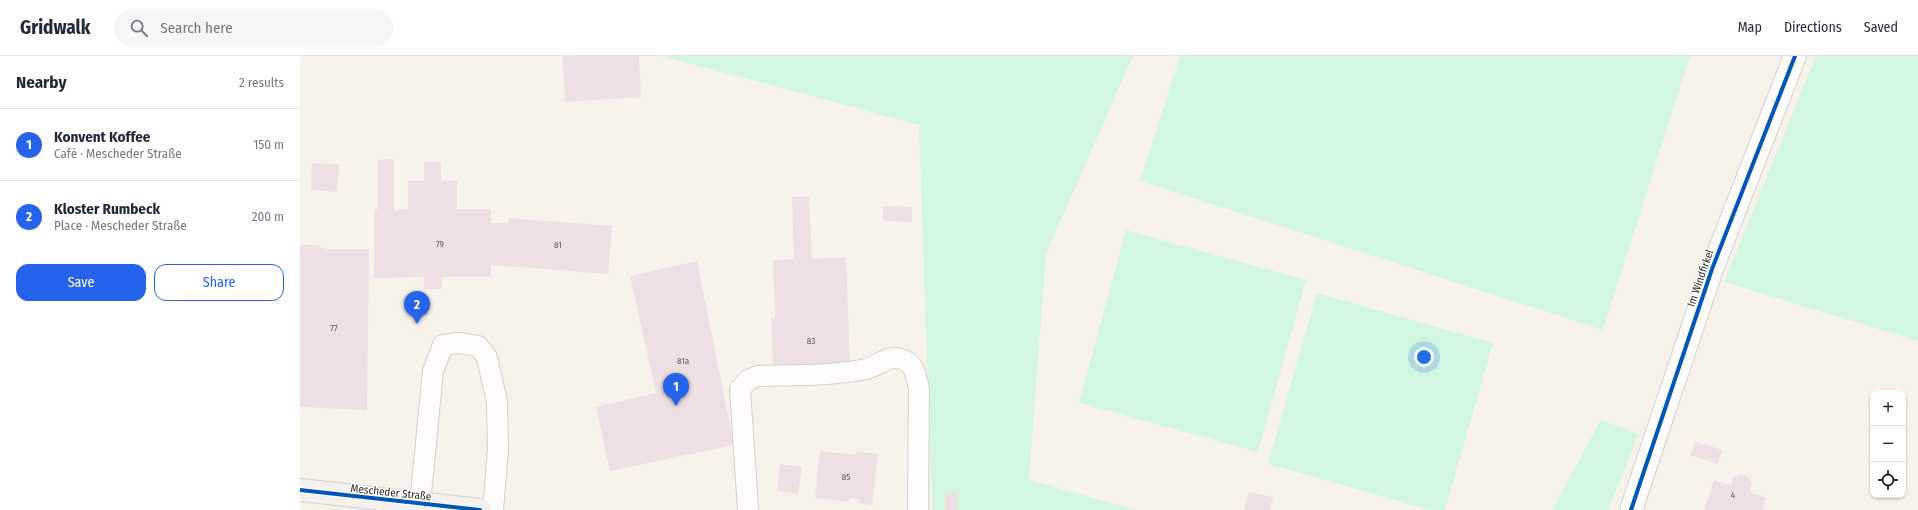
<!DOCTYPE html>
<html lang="en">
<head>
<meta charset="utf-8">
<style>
  :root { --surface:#fff; --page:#f6f6f7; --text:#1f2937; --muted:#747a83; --line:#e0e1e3; --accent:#2563eb }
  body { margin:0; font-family:"Fira Sans Condensed",sans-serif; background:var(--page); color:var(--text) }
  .controls { position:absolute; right:12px; bottom:12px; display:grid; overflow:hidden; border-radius:8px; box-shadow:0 1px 3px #0004 }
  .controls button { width:36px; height:36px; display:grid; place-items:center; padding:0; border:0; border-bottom:1px solid var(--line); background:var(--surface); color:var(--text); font:20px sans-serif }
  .you { position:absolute; left:1124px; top:301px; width:14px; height:14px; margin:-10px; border:3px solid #fff; border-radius:50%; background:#1a73e8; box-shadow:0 0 0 6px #1a73e833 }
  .badge { display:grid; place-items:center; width:26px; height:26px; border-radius:50%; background:var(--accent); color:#fff; font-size:13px; font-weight:700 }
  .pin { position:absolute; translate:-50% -33px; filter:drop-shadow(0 1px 2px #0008) }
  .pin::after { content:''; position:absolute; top:21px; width:14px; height:12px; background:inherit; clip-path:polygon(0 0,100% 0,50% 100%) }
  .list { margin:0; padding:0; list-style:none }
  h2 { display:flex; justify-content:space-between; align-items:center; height:52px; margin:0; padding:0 16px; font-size:17px }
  h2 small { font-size:13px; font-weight:400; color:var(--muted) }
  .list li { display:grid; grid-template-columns:26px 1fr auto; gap:12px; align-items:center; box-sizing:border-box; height:72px; padding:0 16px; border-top:1px solid var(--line) }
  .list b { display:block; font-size:15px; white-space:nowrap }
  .list p { margin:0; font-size:13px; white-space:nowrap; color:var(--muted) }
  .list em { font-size:13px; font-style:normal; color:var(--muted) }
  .actions { display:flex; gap:8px; padding:12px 16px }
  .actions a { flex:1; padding:9px 0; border:1px solid var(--accent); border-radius:12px; text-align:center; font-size:14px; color:var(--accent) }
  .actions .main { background:var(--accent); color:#fff }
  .icon { flex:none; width:22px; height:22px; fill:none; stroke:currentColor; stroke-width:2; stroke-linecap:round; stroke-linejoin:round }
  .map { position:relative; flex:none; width:1618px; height:454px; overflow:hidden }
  header { display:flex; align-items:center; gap:24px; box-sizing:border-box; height:56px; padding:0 20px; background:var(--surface); border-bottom:1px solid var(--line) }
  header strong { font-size:19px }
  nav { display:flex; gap:22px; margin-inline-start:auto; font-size:14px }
  .search { width:280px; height:36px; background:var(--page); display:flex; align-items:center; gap:10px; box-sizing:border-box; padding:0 14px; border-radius:22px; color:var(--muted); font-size:15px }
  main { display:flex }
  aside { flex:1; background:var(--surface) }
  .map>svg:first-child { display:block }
  .grass { fill:#d3f6e1 }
  .building { fill:#eedfe5 }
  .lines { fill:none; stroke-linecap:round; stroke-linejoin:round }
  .lane-casing { stroke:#d5d0c7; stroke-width:22 }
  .street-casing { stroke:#d5d0c7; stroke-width:24 }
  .secondary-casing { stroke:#d5d0c7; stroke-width:24 }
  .lane { stroke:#fefdfc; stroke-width:20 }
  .street { stroke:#fefdfc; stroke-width:22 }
  .secondary { stroke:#f4f1ee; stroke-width:22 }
  .cycleway-casing { stroke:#fff; stroke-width:6 }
  .cycleway { stroke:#0057b8; stroke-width:4 }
  .labels { text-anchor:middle; stroke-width:3; stroke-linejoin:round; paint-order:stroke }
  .number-label { font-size:9px; fill:#605852 }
  .street-label { font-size:11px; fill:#312b21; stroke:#fff }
</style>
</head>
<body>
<header>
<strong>Gridwalk</strong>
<div class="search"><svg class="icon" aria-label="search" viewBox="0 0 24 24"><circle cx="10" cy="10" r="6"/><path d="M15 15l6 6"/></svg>Search here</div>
<nav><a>Map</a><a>Directions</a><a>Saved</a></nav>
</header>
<main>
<aside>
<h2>Nearby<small>2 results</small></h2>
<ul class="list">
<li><span class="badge">1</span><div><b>Konvent Koffee</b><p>Café · Mescheder Straße</p></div><em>150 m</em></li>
<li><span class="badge">2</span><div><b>Kloster Rumbeck</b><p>Place · Mescheder Straße</p></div><em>200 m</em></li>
</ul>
<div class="actions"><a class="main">Save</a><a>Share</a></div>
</aside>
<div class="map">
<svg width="1618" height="454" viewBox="0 0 1618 454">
  <rect width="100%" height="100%" fill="#f7f3ea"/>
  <path class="grass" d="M362,0h471l-87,198 -17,226 107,30h-204l-13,-385z
    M880,0h510l-87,274 -463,-149z
    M1516,0h102v285l-194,-59z
    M826,174l180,50 -48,172 -179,-49z
    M1017,237l176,50 -48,167h-15l-162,-46z
    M1301,364l38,14 -31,76h-56z"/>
  <path class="building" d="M262,0h77l2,41 -76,5z
    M94,103v51l14,-1v-28h16v-19h17v19h16v28h34v14h17l1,-5 103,8 -4,48 -117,-9v12h-49v12h-18v-12l-50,1v-69h4v-49z
    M12,107l27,1 -2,28 -26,-2z
    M492,141h17l3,62 34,-2 4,108 -77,2 -2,-49h4l-2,-58 21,-1z
    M583,150l29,1v15l-29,-1z
    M0,189h19l4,4h46l-2,161 -67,-3z
    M397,205l37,184 -124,26 -14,-64 60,-14 -26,-117z
    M1395,385l27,9 -4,14 -28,-9z
    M520,395l36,4v-4l22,3 -6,51 -13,-2 1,-4 -10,-1 -1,4 -34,-4z
    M480,408l22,3 -4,27 -21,-3z
    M1441,418l7,3 4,7 -2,8 16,6 -4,12h-58l10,-30 17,5 2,-7z
    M949,436l24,5 -3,13h-26z
    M645,437h12v17h-12z"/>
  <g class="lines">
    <g class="lane-casing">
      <path id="lane" d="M120,448l13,-133 10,-26 15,-2 20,3 9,11 10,45 1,47 -5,61
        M448,454l-8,-121 8,-9 10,-4c36,-1 73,0 108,-7 13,-3 23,-16 38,-9 12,6 12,17 15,29l-1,121"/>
    </g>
    <g class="street-casing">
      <path id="street" d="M1331,454l81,-241 83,-213"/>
    </g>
    <g class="secondary-casing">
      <path id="secondary" d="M0,434l180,20"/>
    </g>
    <use href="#lane" class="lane"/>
    <use href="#street" class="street"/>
    <use href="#secondary" class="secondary"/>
    <g class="cycleway-casing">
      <path id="cycleway" d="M0,434l180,20
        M1331,454l81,-241 83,-213"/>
    </g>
    <use href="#cycleway" class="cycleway"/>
  </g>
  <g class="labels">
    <g class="number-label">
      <text x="140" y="191">79</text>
      <text x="258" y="192">81</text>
      <text x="34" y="275">77</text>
      <text x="511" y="288">83</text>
      <text x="383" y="308">81a</text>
      <text x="546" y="424">85</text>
      <text x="1433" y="442">4</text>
    </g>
    <g class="street-label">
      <text transform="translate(1400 222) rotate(-71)" y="4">Im Windfirkel</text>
      <text transform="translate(91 436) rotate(6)" y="4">Mescheder Straße</text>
    </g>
  </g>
</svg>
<div class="controls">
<button>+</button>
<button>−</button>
<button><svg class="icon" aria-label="locate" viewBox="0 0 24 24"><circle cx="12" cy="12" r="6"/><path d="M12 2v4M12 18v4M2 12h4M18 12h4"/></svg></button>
</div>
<div class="you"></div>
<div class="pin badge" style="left:376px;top:350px">1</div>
<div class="pin badge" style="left:117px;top:268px">2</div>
</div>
</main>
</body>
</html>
